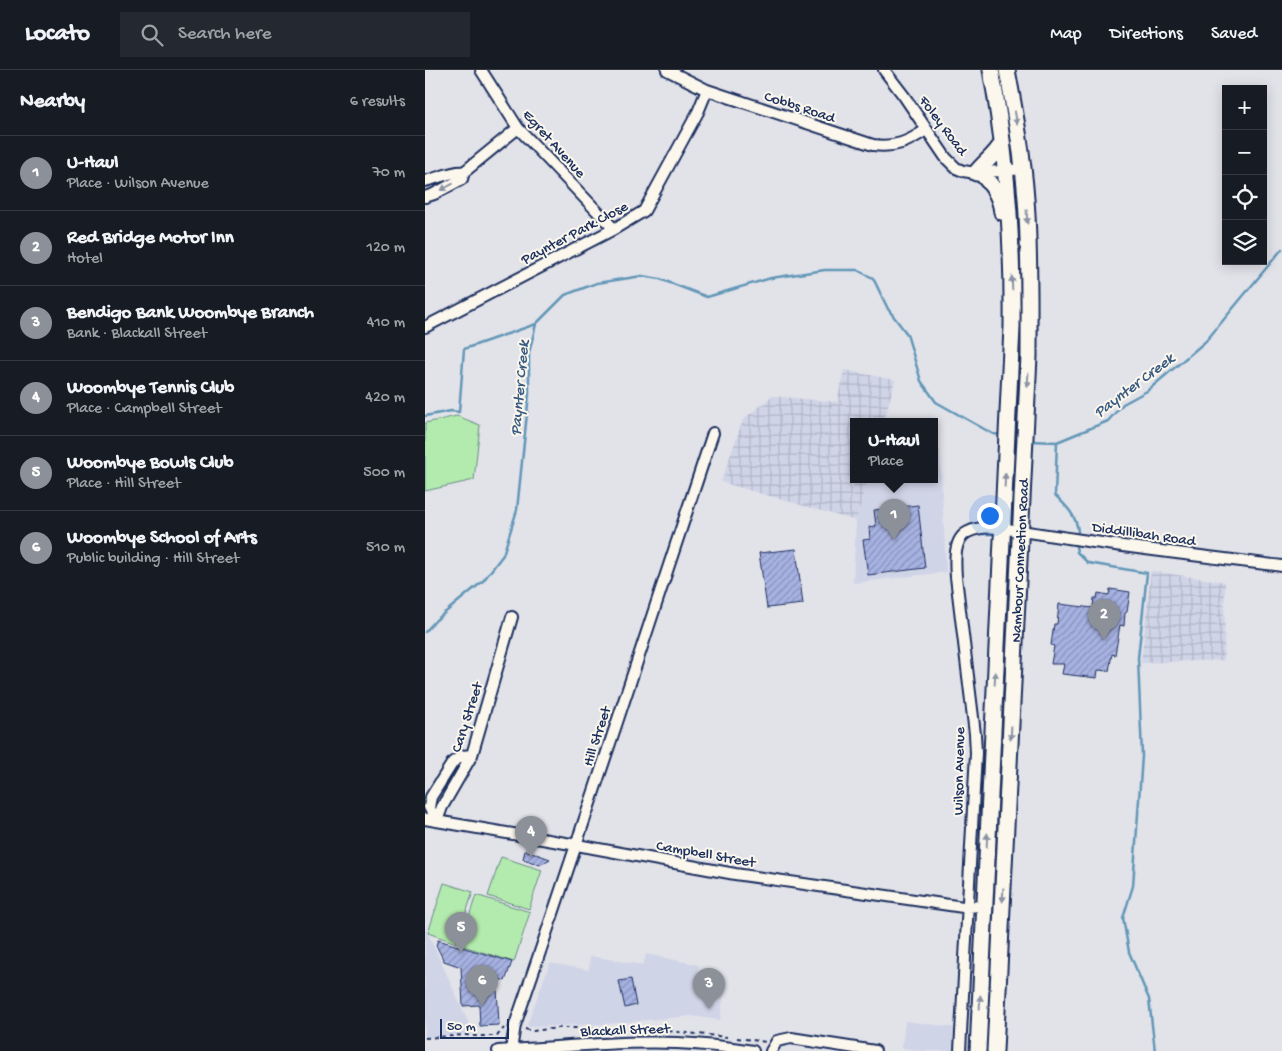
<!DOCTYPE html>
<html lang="en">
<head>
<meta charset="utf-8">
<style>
  :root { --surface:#171b24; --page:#242831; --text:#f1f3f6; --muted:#9ea1a6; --line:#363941; --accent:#8c9099 }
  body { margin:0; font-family:"Gochi Hand",sans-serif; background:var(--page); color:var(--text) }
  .controls { position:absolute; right:15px; top:15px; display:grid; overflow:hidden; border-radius:0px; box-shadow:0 2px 12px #0003 }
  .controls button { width:45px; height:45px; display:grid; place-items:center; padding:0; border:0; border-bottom:1px solid var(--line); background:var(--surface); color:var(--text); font:25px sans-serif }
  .scale { position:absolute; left:15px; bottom:12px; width:69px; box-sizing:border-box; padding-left:5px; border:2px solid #1b2f5e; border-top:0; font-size:14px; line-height:18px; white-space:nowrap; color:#1b2f5e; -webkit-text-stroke:4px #fbf7ec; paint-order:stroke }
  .you { position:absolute; left:564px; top:445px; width:18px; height:18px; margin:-12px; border:4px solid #fff; border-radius:50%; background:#1a73e8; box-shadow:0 0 0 8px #1a73e833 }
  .badge { display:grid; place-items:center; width:32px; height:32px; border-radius:50%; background:var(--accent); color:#fff; font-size:16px; font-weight:700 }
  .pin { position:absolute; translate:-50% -41px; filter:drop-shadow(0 1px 2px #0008) }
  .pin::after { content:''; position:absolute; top:26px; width:18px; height:15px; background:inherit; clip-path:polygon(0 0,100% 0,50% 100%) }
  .popup { position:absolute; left:425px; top:348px; width:88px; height:65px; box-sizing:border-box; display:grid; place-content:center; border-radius:0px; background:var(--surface); filter:drop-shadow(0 1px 4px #0005); font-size:16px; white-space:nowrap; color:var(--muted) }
  .popup b { font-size:19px; color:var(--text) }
  .popup::after { content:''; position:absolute; left:50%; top:100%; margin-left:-10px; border:10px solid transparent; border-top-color:var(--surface) }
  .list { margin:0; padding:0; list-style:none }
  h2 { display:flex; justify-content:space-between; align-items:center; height:65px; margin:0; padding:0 20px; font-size:21px }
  h2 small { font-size:16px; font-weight:400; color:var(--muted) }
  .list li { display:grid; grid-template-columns:32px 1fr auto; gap:15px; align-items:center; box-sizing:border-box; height:75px; padding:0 20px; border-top:1px solid var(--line) }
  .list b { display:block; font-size:19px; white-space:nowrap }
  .list p { margin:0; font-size:16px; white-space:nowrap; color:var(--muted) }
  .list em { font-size:16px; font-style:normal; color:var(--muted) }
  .icon { flex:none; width:28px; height:28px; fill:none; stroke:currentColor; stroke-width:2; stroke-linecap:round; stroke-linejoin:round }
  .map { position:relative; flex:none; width:857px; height:981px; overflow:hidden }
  header { display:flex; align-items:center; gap:30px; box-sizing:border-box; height:70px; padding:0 25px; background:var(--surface); border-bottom:1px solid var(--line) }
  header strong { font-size:24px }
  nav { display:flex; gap:28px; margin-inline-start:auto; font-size:18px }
  .search { width:350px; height:45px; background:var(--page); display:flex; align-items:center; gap:12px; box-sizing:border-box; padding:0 18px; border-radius:0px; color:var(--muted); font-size:19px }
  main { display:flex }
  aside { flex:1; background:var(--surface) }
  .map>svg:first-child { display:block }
  .built { fill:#d0d4e7 }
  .industrial { fill:url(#industrial-grid) }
  .pitch { fill:#b3eaad; stroke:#678c86 }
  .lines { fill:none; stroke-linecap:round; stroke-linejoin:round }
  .stream { stroke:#6297b7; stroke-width:2.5 }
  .building { fill:url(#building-hatch); stroke:#1b2f5e }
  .minor-casing { stroke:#1b2f5e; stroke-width:14 }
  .highway-casing { stroke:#1b2f5e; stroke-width:19 }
  .path { stroke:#1b2f5e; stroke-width:2; stroke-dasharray:4 4; stroke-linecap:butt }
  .minor { stroke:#fbf7ec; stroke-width:10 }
  .highway { stroke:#fbf7ec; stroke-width:15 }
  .oneway { fill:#8b93a5 }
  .labels { text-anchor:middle; stroke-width:4; stroke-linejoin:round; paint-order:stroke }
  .street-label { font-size:15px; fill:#1b2f5e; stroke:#fbf7ec }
  .water-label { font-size:16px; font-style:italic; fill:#385a83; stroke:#fbf7ec }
</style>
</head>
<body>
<header>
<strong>Locato</strong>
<div class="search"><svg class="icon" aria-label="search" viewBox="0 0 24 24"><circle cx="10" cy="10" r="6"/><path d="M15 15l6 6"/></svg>Search here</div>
<nav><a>Map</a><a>Directions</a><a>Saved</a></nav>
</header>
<main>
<aside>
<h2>Nearby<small>6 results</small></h2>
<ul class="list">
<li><span class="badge">1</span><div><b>U-Haul</b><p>Place · Wilson Avenue</p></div><em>70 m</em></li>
<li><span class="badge">2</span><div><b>Red Bridge Motor Inn</b><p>Hotel</p></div><em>120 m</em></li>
<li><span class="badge">3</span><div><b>Bendigo Bank Woombye Branch</b><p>Bank · Blackall Street</p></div><em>410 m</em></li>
<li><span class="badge">4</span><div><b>Woombye Tennis Club</b><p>Place · Campbell Street</p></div><em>420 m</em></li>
<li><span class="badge">5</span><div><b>Woombye Bowls Club</b><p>Place · Hill Street</p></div><em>500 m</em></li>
<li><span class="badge">6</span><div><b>Woombye School of Arts</b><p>Public building · Hill Street</p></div><em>510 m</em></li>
</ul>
</aside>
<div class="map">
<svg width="857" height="981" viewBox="0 0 857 981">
  <defs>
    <pattern id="industrial-grid" width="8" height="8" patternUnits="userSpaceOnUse" patternTransform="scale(1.25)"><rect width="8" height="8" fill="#d0d4e7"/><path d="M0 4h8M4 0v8" fill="none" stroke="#b2b6c9"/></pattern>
    <pattern id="building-hatch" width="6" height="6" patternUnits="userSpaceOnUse" patternTransform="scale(1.25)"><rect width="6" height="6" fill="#a7b2e2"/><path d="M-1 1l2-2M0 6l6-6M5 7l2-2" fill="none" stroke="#8791ba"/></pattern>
  </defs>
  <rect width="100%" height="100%" fill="#e2e2e9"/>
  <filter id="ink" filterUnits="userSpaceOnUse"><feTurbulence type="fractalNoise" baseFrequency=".02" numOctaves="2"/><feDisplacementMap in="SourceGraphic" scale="10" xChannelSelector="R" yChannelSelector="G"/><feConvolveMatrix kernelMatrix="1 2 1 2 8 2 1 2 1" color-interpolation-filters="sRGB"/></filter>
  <g filter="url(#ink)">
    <path class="built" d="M515,380l6,122 -93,11 3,-62 12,-42h66v-28z
      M0,857l16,35 32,71 -48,5z
      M221,884l53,11 -4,24 29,4 -4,27 -29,-4 -85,8 -76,3 -3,-2 23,-62 39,7 1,-14 53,9z
      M480,951l54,7 -2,23h-37l-18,-3z"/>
    <path class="industrial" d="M419,300l51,10 -11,41h-30v58h14l-12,42 -135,-39 22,-62 29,-24 65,6z
      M726,501l74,11 -1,78 -83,3z"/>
    <path class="pitch" d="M32,346l23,9 -6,55 -49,11v-68z
      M76,787l41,13 -13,39 -41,-13z
      M19,813l29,9 -17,51 -28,-10z
      M51,825l54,17 -16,50 -54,-17z"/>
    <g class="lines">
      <path class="stream" d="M0,346l26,-5 8,1 5,-63 72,-25
        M605,371l27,1 51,-21 15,-17 24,-13 59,-50 76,-92
        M632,372l-2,53c11,11 22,21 23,37
        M651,476l1,6 11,11 59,10 -9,85 4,98 -9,130 -10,32 6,34 20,47 6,52
        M0,562l11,-12 47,-39 20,-26 14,-45 12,-116v-41l7,-29 29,-29 32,-12 45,-7 18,3 47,18 64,-19 54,-8h32l16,8 15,31 19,25 14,47 15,21 57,32 10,1"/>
    </g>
    <path class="building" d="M493,435l7,63 -57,7 -5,-35 7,-1 -1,-12 7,-1 -2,-16z
      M371,479l7,55 -36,4 -8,-55z
      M685,519l20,3 -3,20 -2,1 -1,13 -4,-1 -5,30 -3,-1 -3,17 -11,-1 -1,8 -35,-4 2,-10h-13l3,-18 -3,-1 3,-21h3l2,-20 34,4 1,-10h3l1,-5 11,2z
      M100,780l25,9 -10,6 -17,-6z
      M13,870l74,22 -7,19 -29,-10 1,19 20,-2 2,37 -19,1 -1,-21 -16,1 -2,-39 -17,-6 -8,-16z
      M206,909l5,26 -11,3 -6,-27z"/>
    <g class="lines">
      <g class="minor-casing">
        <path id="minor" d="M56,0l37,58 96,101
          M242,0l40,20 166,55c22,3 35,-3 53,-15
          M459,0l20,26 42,62 10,10 7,3 13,2 47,-4
          M0,111c10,-2 30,-11 39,-9
          M0,127l9,-3 28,-15 2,-7 54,-44
          M0,257l189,-98 30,-18 54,-99 9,-22
          M0,749l152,26 158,29 228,33 21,-1
          M12,751l5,-14 30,-52 40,-138
          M12,751l-8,-14 2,-10 22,-35 9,-6 10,-1
          M86,980l4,-25c68,-197 132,-395 198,-592
          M73,981c58,-4 121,-10 179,-8 26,1 51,4 76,8
          M346,981l6,-10 14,-3 84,13
          M535,981l16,-298 -1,-19 -19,-157c-1,-15 -3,-38 12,-45 17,-8 36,-3 53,-1 29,4 58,9 87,13 58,8 116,15 174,22"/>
      </g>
      <g class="highway-casing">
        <g id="highway">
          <path d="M551,103c8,-11 19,-17 26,-30"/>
          <path d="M556,103c11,12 19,22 21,39"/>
          <path d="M553,981l34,-724c1,-86 -5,-172 -21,-257"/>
          <path id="s1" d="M570,981l34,-695c0,-52 1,-104 -3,-157 -3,-43 -11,-86 -19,-129"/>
        </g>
      </g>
      <path class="path" d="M100,959l8,2 25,-3h42l68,3 59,6
        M0,968l40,-3 11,1h21l7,-8
        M312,968l30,4"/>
      <use href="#minor" class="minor"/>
      <use href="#highway" class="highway"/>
    </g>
    <defs><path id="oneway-solid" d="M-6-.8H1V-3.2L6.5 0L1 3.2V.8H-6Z" transform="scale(1.25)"/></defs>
    <g class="oneway">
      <use href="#oneway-solid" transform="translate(591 48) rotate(81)"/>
      <use href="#oneway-solid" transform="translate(22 117) rotate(151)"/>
      <use href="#oneway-solid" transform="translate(602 147) rotate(87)"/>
      <use href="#oneway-solid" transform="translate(587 213) rotate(-92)"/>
      <use href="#oneway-solid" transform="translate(603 310) rotate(93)"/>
      <use href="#oneway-solid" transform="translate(580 410) rotate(-87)"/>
      <use href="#oneway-solid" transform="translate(570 608) rotate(-87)"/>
      <use href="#oneway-solid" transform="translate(586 663) rotate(93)"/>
      <use href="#oneway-solid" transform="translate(562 770) rotate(-87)"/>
      <use href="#oneway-solid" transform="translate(578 825) rotate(93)"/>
      <use href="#oneway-solid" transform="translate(555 932) rotate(-87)"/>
    </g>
  </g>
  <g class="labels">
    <g class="street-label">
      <text transform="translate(375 36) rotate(18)" y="5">Cobbs Road</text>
      <text transform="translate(519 55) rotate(53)" y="5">Foley Road</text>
      <text transform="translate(130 73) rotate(48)" y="5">Egret Avenue</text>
      <text transform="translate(149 162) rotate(-28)" y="5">Paynter Park Close</text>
      <text transform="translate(719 463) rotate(8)" y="5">Diddillibah Road</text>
      <text dy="5" stroke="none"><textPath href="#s1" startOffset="491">Nambour Connection Road</textPath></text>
      <text transform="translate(41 647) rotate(-72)" y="5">Cary Street</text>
      <text transform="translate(171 666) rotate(-72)" y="5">Hill Street</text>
      <text transform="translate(533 701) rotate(-89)" y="5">Wilson Avenue</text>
      <text transform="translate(281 783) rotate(10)" y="5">Campbell Street</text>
      <text transform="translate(200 959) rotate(-2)" y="5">Blackall Street</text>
    </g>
    <g class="water-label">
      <text transform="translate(708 314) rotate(-37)" y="6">Paynter Creek</text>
      <text transform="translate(93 318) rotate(-85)" y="6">Paynter Creek</text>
    </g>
  </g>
</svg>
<div class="controls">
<button>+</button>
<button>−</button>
<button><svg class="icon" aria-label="locate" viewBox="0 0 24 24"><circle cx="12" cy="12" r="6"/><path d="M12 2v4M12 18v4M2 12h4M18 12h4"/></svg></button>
<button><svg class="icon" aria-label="layers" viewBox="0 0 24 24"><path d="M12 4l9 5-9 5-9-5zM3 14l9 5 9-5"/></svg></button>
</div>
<div class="scale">50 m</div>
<div class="you"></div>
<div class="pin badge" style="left:469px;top:470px">1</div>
<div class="popup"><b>U-Haul</b>Place</div>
<div class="pin badge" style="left:679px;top:570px">2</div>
<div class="pin badge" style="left:284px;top:939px">3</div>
<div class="pin badge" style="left:106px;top:787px">4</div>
<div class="pin badge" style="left:36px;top:883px">5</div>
<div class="pin badge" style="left:57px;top:936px">6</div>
</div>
</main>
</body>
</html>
